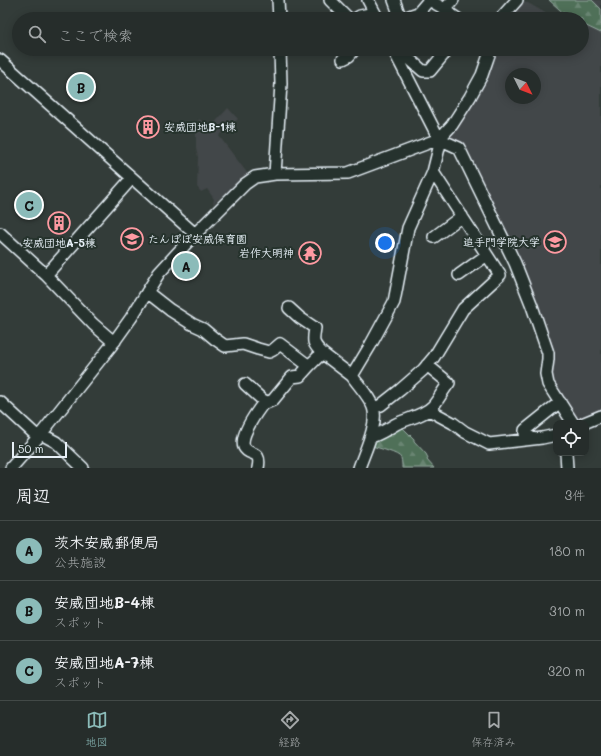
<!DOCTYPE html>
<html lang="ja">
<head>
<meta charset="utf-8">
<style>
  :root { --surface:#262d2b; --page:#323937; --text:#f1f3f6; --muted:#a4a8a9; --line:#424947; --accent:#8bbbb9 }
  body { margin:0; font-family:Mali,"Klee One",sans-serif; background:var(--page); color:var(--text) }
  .controls { position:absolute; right:12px; bottom:12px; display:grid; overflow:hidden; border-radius:8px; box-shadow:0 2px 10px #0003 }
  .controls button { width:36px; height:36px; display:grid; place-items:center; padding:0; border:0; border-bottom:1px solid var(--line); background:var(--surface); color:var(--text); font:20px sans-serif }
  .compass { position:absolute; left:505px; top:68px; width:36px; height:36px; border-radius:50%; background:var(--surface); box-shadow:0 2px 10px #0003; rotate:132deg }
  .scale { position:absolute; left:12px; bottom:10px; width:55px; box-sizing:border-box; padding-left:4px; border:2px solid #e8f1f8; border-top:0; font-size:11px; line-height:14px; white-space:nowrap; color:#e8f1f8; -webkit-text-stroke:3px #26332d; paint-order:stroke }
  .you { position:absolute; left:385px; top:243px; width:14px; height:14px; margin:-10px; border:3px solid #fff; border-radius:50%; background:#1a73e8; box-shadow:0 0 0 6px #1a73e833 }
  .badge { display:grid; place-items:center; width:26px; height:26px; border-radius:50%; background:var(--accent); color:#111; font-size:13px; font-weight:700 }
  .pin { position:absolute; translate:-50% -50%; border:2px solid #fff; box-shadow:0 1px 4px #0006 }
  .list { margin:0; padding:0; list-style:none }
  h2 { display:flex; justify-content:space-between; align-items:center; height:52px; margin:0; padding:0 16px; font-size:17px }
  h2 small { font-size:13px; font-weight:400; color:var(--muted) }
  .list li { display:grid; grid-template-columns:26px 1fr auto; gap:12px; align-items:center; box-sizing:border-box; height:60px; padding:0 16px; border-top:1px solid var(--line) }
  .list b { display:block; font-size:15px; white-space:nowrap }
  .list p { margin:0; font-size:13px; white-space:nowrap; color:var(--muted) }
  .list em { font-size:13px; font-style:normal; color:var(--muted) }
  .icon { flex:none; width:22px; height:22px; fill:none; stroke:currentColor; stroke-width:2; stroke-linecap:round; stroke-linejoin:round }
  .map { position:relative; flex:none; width:601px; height:468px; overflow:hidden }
  .search { position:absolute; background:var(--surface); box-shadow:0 2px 10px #0003; left:12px; right:12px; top:12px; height:44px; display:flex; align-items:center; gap:10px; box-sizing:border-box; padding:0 14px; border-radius:22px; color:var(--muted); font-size:15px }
  .sheet { height:232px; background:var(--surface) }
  nav { display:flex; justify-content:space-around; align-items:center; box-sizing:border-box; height:56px; border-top:1px solid var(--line); background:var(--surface); font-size:11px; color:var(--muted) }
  nav a { display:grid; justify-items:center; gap:2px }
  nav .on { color:var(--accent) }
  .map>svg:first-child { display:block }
  .built { fill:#424648; fill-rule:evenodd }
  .forest { fill:url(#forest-firs); stroke:#9cb0a8 }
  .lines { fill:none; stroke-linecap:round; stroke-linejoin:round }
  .minor-casing { stroke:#e8f1f8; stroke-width:14 }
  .minor { stroke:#26332d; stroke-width:11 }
  .labels { text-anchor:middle; stroke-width:4; stroke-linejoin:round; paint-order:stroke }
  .poi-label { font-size:11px; font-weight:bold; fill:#e8f1f8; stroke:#26332d; text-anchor:start }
</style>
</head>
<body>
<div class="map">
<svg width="601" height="468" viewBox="0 0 601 468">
  <defs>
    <pattern id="forest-firs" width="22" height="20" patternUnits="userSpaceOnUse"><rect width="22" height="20" fill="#507059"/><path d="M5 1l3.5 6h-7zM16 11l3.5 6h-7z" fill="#698572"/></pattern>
  </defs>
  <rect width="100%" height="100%" fill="#333c39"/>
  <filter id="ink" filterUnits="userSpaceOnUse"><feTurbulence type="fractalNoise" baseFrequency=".025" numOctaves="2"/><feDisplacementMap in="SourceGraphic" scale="8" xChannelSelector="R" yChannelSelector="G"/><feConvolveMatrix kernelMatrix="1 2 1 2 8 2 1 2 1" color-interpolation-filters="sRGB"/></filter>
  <g filter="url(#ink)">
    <path class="built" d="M581,0h20v413l-24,10 -27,-44 4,-23 -18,-53 -54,-123 -20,-32 -10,-8 -2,-7 46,-84h86v-30h-11zM511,74h24v24h-24z
      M520,2l8,1 28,16h-49z
      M228,108l10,11 -19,17 29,38 -35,30 1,-5 -7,-10 -6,3 -4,-5 1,-30 -2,-8v-18l3,-12 11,9z"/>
    <path class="forest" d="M549,0h43l9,9v24l-19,-9v-5h-10l-3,-1z
      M402,427l12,12v2l12,13 2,4 -1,2 7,8h-32c0,-3 0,-7 -1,-10 -2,-5 -23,-10 -29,-12l2,-6z"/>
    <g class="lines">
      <g class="minor-casing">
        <path id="minor" d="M278,0l1,19
          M330,0l19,19
          M368,0l10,19
          M394,0l7,19
          M429,0l16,9 7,6 6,4
          M445,9l8,-9
          M355,19l5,-3 15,-3
          M402,19l10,-4 6,-2 11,-13
          M500,19l17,-19
          M413,49l-7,7 17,15h7l14,-17 -2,-5
          M343,59l6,-3 6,-7
          M0,60l195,174
          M439,139l20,9 56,115 17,43 16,47v6l-2,15 2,10 25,39
          M275,174l6,-90 -1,-35
          M0,233l46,42 47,49 16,14 6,3
          M434,237l28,-21
          M46,275l86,-97
          M459,275l28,-20
          M147,292l23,18 22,14 11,5 12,10 10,7 18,-2 15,5 11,3 4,-2 7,-6 29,22 13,-13 30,23
          M289,308l11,10 15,10c-2,13 -3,15 7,25
          M245,384l21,19 7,-3 19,-23 8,-1 9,-10
          M0,402l38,35
          M374,408l7,-3 19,-15 23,-20 11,-13 29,-48 37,-34 -67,-103
          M429,410l24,13 12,9 24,12 53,-6 14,-3
          M584,423l17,-7
          M41,434l15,8 27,26
          M371,437c9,-3 17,-8 25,-13 11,-5 29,-9 37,-18 6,-7 10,-16 16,-23l-22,-18
          M532,438l-7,-4v-4l35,-28
          M566,453l1,15
          M11,468l30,-34 70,-88 20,-28 28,-45 36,-39 50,-50 10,-7 20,-3 73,-1 91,-34 13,-14 18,-28 12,-22 9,-26
          M258,468c4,-19 -9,-11 -14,-21 -5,-11 14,-37 21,-46
          M359,468c5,-15 20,-45 14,-61 -4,-11 -14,-21 -21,-31l18,-30 24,-44 14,-74 25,-56 6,-24v-9l-46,-90"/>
      </g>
      <use href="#minor" class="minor"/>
    </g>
  </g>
  <defs>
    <g id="building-ring" transform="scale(1.15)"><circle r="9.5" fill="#26332d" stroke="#ff9aa2" stroke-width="1.5"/><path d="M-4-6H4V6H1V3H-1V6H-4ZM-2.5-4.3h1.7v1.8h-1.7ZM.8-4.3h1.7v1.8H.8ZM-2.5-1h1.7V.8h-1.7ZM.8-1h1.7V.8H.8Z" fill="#ff9aa2"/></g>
    <g id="school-ring" transform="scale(1.15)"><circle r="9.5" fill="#26332d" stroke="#ff9aa2" stroke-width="1.5"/><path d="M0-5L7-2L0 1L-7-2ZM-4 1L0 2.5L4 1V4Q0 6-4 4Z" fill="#ff9aa2"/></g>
    <g id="university-ring" transform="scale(1.15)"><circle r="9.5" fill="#26332d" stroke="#ff9aa2" stroke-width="1.5"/><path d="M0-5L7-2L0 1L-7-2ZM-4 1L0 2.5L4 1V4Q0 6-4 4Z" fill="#ff9aa2"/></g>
    <g id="temple-ring" transform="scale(1.15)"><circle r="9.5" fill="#26332d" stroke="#ff9aa2" stroke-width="1.5"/><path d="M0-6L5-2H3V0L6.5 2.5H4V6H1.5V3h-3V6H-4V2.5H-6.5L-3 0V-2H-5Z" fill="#ff9aa2"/></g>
  </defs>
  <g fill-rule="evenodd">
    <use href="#building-ring" x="148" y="127"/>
    <use href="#building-ring" x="59" y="223"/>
    <use href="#school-ring" x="132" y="239"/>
    <use href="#university-ring" x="555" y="242"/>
    <use href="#temple-ring" x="310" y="253"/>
  </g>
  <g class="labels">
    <g class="poi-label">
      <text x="164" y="131">安威団地B-1棟</text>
      <text x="148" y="243">たんぽぽ安威保育園</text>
      <text x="540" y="246" text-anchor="end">追手門学院大学</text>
      <text x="59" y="247" text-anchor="middle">安威団地A-5棟</text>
      <text x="294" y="257" text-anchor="end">岩作大明神</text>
    </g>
  </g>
</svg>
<div class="controls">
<button><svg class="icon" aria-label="locate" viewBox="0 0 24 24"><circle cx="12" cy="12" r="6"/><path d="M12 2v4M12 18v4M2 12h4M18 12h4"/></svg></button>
</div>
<svg class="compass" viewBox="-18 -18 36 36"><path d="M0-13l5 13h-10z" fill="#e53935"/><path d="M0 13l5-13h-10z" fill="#a4a8a9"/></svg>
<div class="scale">50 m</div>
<div class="you"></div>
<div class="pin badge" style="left:186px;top:266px">A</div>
<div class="pin badge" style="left:81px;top:87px">B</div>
<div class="pin badge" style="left:29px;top:205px">C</div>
<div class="search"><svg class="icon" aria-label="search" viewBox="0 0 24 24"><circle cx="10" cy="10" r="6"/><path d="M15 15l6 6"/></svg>ここで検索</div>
</div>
<section class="sheet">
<h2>周辺<small>3件</small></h2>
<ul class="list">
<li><span class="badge">A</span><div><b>茨木安威郵便局</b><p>公共施設</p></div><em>180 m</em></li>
<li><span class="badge">B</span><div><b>安威団地B-4棟</b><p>スポット</p></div><em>310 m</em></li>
<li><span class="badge">C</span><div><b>安威団地A-7棟</b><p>スポット</p></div><em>320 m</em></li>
</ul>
</section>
<nav>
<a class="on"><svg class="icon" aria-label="map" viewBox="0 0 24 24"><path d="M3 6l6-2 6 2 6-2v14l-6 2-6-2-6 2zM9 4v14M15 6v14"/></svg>地図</a>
<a><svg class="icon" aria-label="directions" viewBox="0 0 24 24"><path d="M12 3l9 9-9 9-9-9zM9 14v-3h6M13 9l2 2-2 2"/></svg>経路</a>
<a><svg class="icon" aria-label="saved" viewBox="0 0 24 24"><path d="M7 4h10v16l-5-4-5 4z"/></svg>保存済み</a>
</nav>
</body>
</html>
